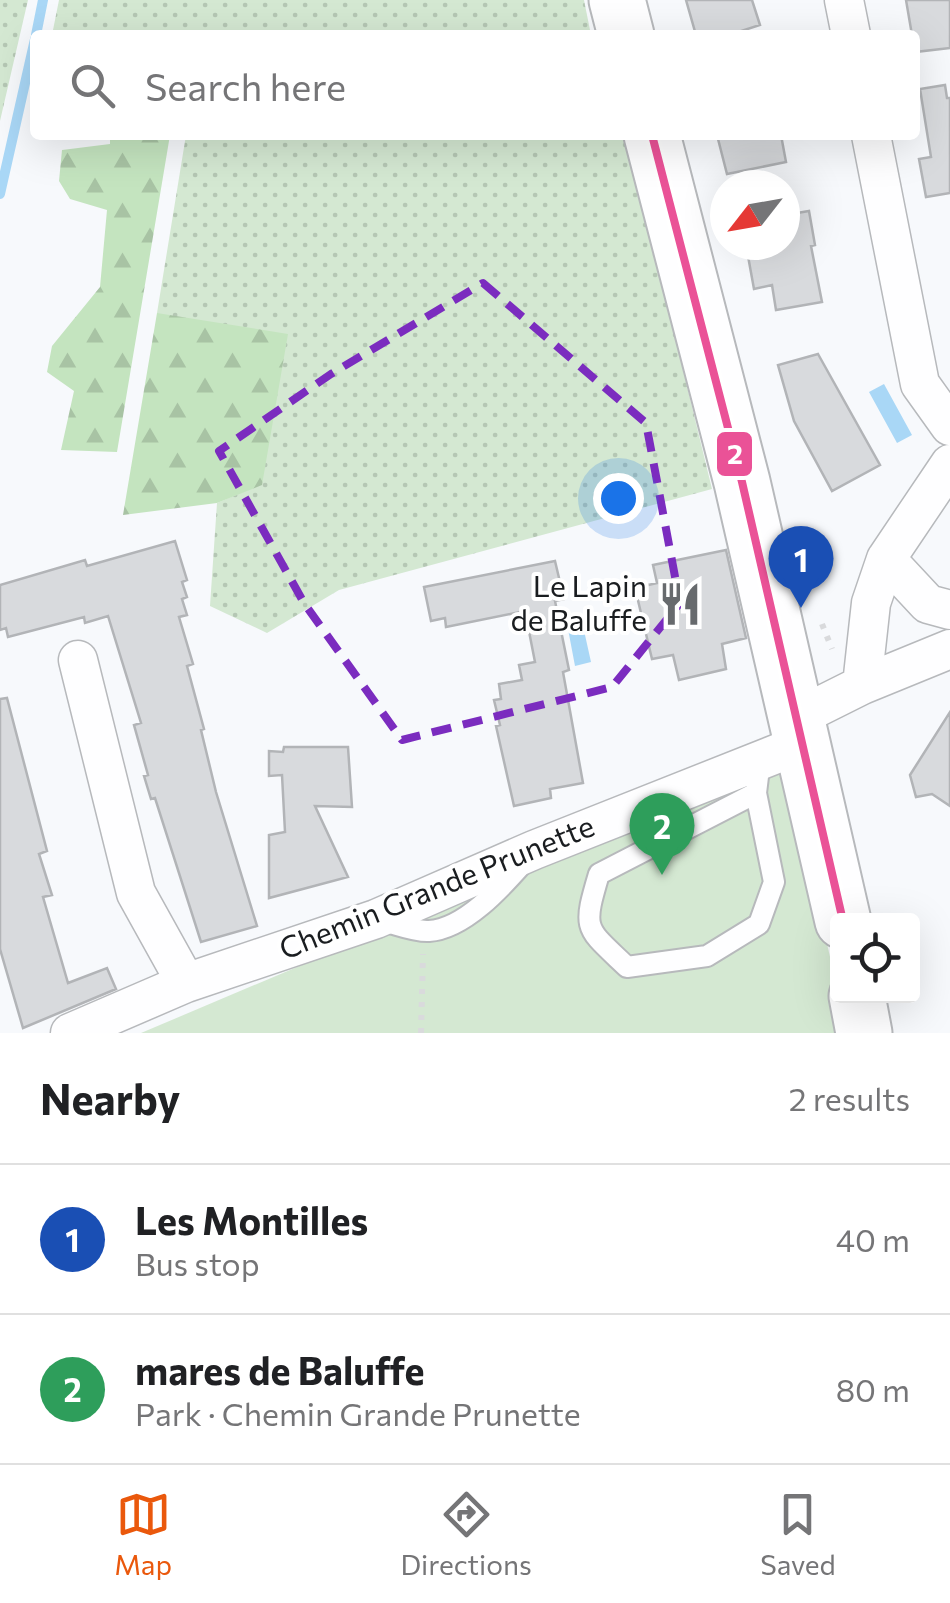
<!DOCTYPE html>
<html lang="en">
<head>
<meta charset="utf-8">
<style>
  :root { --surface:#fff; --page:#f2f2f2; --text:#202124; --muted:#757577; --line:#e0e0e0; --accent:#ea580c }
  body { margin:0; font-family:Commissioner,sans-serif; background:var(--page); color:var(--text) }
  .controls { position:absolute; right:30px; bottom:30px; display:grid; overflow:hidden; border-radius:10px; box-shadow:0 10px 40px #0002 }
  .controls button { width:90px; height:90px; display:grid; place-items:center; padding:0; border:0; border-bottom:2px solid var(--line); background:var(--surface); color:var(--text); font:50px sans-serif }
  .compass { position:absolute; left:710px; top:170px; width:90px; height:90px; border-radius:50%; background:var(--surface); box-shadow:0 10px 40px #0002; rotate:239deg }
  .you { position:absolute; left:618px; top:498px; width:35px; height:35px; margin:-25px; border:8px solid #fff; border-radius:50%; background:#1a73e8; box-shadow:0 0 0 15px #1a73e833 }
  .badge { display:grid; place-items:center; width:65px; height:65px; border-radius:50%; background:var(--accent); color:#fff; font-size:32px; font-weight:700 }
  .pin { position:absolute; translate:-50% -82px; filter:drop-shadow(0 2px 5px #0008) }
  .pin::after { content:''; position:absolute; top:52px; width:35px; height:30px; background:inherit; clip-path:polygon(0 0,100% 0,50% 100%) }
  .list { margin:0; padding:0; list-style:none }
  h2 { display:flex; justify-content:space-between; align-items:center; height:130px; margin:0; padding:0 40px; font-size:42px }
  h2 small { font-size:32px; font-weight:400; color:var(--muted) }
  .list li { display:grid; grid-template-columns:65px 1fr auto; gap:30px; align-items:center; box-sizing:border-box; height:150px; padding:0 40px; border-top:2px solid var(--line) }
  .list b { display:block; font-size:38px; white-space:nowrap }
  .list p { margin:0; font-size:32px; white-space:nowrap; color:var(--muted) }
  .list em { font-size:32px; font-style:normal; color:var(--muted) }
  .icon { flex:none; width:55px; height:55px; fill:none; stroke:currentColor; stroke-width:2; stroke-linecap:round; stroke-linejoin:round }
  .map { position:relative; flex:none; width:950px; height:1033px; overflow:hidden }
  .search { position:absolute; background:var(--surface); box-shadow:0 10px 40px #0002; left:30px; right:30px; top:30px; height:110px; display:flex; align-items:center; gap:25px; box-sizing:border-box; padding:0 35px; border-radius:10px; color:var(--muted); font-size:38px }
  .sheet { height:430px; background:var(--surface) }
  nav { display:flex; justify-content:space-around; align-items:center; box-sizing:border-box; height:140px; border-top:2px solid var(--line); background:var(--surface); font-size:28px; color:var(--muted) }
  nav a { display:grid; justify-items:center; gap:5px }
  nav .on { color:var(--accent) }
  .map>svg:first-child { display:block }
  .grass { fill:url(#grass-dots) }
  .forest { fill:url(#forest-firs) }
  .park { fill:#d4e8d2 }
  .water { fill:#a9d7f6 }
  .lines { fill:none; stroke-linecap:round; stroke-linejoin:round }
  .stream { stroke:#a9d7f6; stroke-width:10 }
  .building { fill:#d8dadd; stroke:#b2b4b7; stroke-width:2.5 }
  .lane-casing { stroke:#b7b9bc; stroke-width:24 }
  .street-casing { stroke:#b7b9bc; stroke-width:41 }
  .secondary-casing { stroke:#b7b9bc; stroke-width:59 }
  .path { stroke:#d9dadc; stroke-width:6; stroke-dasharray:5 8; stroke-linecap:butt }
  .lane { stroke:#fefeff; stroke-width:20 }
  .street { stroke:#fefeff; stroke-width:38 }
  .secondary { stroke:#fefeff; stroke-width:55 }
  .bus-1-casing { stroke:#fff; stroke-width:15 }
  .bus-1 { stroke:#ea5297; stroke-width:8 }
  .marked { fill:none; stroke:#7b2cbf; stroke-width:8; stroke-dasharray:20 12; stroke-linejoin:round }
  .labels { text-anchor:middle; stroke-width:8; stroke-linejoin:round; paint-order:stroke }
  .poi-label { font-size:30px; fill:#1a1d20; stroke:#fff; text-anchor:end }
  .street-label { font-size:30px; fill:#1a1d20; stroke:#fff }
  .line-badge { stroke:#fff; stroke-width:4 }
  .badge-label { font-size:28px; text-anchor:middle; font-weight:bold; fill:#fff }
</style>
</head>
<body>
<div class="map">
<svg width="950" height="1033" viewBox="0 0 950 1033">
  <defs>
    <pattern id="grass-dots" width="8" height="8" patternUnits="userSpaceOnUse" patternTransform="scale(2.5)"><rect width="8" height="8" fill="#d4e8d2"/><path d="M2 2h.1M6 6h.1" fill="none" stroke="#b5c7b4" stroke-width="1.8" stroke-linecap="round"/></pattern>
    <pattern id="forest-firs" width="22" height="20" patternUnits="userSpaceOnUse" patternTransform="scale(2.5)"><rect width="22" height="20" fill="#c4e4bf"/><path d="M5 1l3.5 6h-7zM16 11l3.5 6h-7z" fill="#a8c3a4"/></pattern>
  </defs>
  <rect width="100%" height="100%" fill="#f7f9fc"/>
  <path class="grass" d="M0,0h28l-28,121z
    M59,0h525l7,35h-539z
    M186,135h440l86,354 -373,101 -72,43 -57,-27 7,-103 45,-19 -105,-171z"/>
  <path class="forest" d="M110,135h60l-53,317 -56,-2 13,-59 -27,-19 5,-26 48,-59 7,-77 -37,-11 -11,-18 3,-31 48,-6z
    M157,313l131,21 -26,151 -45,18 -94,12z"/>
  <path class="park" d="M784,761l64,272h-707z"/>
  <path class="water" d="M884,384l28,51 -15,8 -28,-51z
    M583,626l8,36 -16,4 -7,-37z"/>
  <g class="lines">
    <path class="stream" d="M36,35l7,-35
      M0,194l35,-155"/>
  </g>
  <path class="building" d="M686,0h66l8,25 -31,10h-33z
    M906,0h44v48l-35,4v-17h-3z
    M945,85l2,13h3v95l-24,4 -7,-38 12,-2 -11,-68z
    M717,135h64l5,27 -59,12z
    M809,211l6,34 -4,1 11,56 -46,8 -4,-25 -18,4 -8,-44h39v-30z
    M818,354l62,111 -48,26 -38,-70 -16,-56z
    M175,541l12,39 -5,2 5,15 -5,2 5,16 -8,2 14,47 -6,2 17,63 -3,1 15,62 41,134 -56,16 -46,-144 -4,1 -7,-23 4,-1 -14,-50 7,-2 -33,-107 -23,7 -1,-6 -76,20 -2,-9 -6,2v-45l85,-25 2,6z
    M726,550l20,88 -24,6 4,25 -47,11 -6,-25 -21,4 -17,-71 22,-5 -4,-18z
    M555,561l9,38 -9,2 14,69 -6,2 20,111 -33,6 1,9 -37,8 -18,-80 4,-1 -6,-25 7,-1 -2,-15 23,-4 -3,-15 16,-3 -10,-51 -79,16 -1,-9 -14,3 -7,-34z
    M7,698l40,153 -8,3 13,41 -9,2 25,86 39,-15 9,21 -93,39 -23,-79v-250z
    M950,712v94l-18,-12 -16,3 -6,-22z
    M284,747h64l4,60 -37,-1 33,71 -79,21v-63l16,-3 -3,-57 -13,1v-25l14,1z"/>
  <g class="lines">
    <g class="lane-casing">
      <path id="lane" d="M756,793l18,89 -15,42 -52,32 -80,11c-42,-40 -45,-36 -28,-93l157,-81 4,-33
        M383,921c13,3 32,11 46,10 35,-2 72,-43 94,-68"/>
    </g>
    <g class="street-casing">
      <path id="street" d="M844,0l7,35
        M871,135l49,249 30,42
        M886,559l42,45 22,6
        M78,660l58,233 50,90
        M862,685l9,-82 15,-44 64,-95
        M798,717l64,-32 88,-36
        M70,1033l116,-50 190,-64 158,-69 270,-107"/>
    </g>
    <g class="secondary-casing">
      <path id="secondary" d="M617,0l9,35
        M652,135l90,347 101,439
        M857,996l7,37"/>
    </g>
    <path class="path" d="M822,624l10,25
      M421,1033l2,-79"/>
    <use href="#lane" class="lane"/>
    <use href="#street" class="street"/>
    <use href="#secondary" class="secondary"/>
    <g class="bus-1-casing">
      <path id="bus-1" d="M652,135l90,347 101,439"/>
    </g>
    <use href="#bus-1" class="bus-1"/>
  </g>
  <path class="marked" d="M483,283l163,140 34,180 -68,84 -210,53 -98,-137 -85,-152 112,-77z"/>
  <defs>
    <g id="restaurant-bare" transform="scale(3.45)"><path d="M-5-6h1v4h1v-4h1v4h1v-4h1v5L-1.5 .5V6h-2V.5L-5-1ZM5-6V6H3V1.5H1.5Q1.5-4 5-6Z" fill="#676a6d" stroke="#fff" stroke-width="2.5" paint-order="stroke"/></g>
  </defs>
  <g fill-rule="evenodd">
    <use href="#restaurant-bare" x="680" y="604"/>
  </g>
  <g class="labels">
    <g class="poi-label">
      <text x="647" y="597">Le Lapin<tspan x="647" dy="34">de Baluffe</tspan></text>
    </g>
    <g class="street-label">
      <text transform="translate(437 888) rotate(-22)" y="10">Chemin Grande Prunette</text>
    </g>
  </g>
  <rect class="line-badge" x="715" y="430" width="39" height="48" rx="10" fill="#ea5297"/>
  <g class="badge-label">
    <text x="735" y="464">2</text>
  </g>
</svg>
<div class="controls">
<button><svg class="icon" aria-label="locate" viewBox="0 0 24 24"><circle cx="12" cy="12" r="6"/><path d="M12 2v4M12 18v4M2 12h4M18 12h4"/></svg></button>
</div>
<svg class="compass" viewBox="-18 -18 36 36"><path d="M0-13l5 13h-10z" fill="#e53935"/><path d="M0 13l5-13h-10z" fill="#757577"/></svg>
<div class="you"></div>
<div class="pin badge" style="left:801px;top:608px;background:#1a4fb4">1</div>
<div class="pin badge" style="left:662px;top:875px;background:#2e9e5b">2</div>
<div class="search"><svg class="icon" aria-label="search" viewBox="0 0 24 24"><circle cx="10" cy="10" r="6"/><path d="M15 15l6 6"/></svg>Search here</div>
</div>
<section class="sheet">
<h2>Nearby<small>2 results</small></h2>
<ul class="list">
<li><span class="badge" style="background:#1a4fb4">1</span><div><b>Les Montilles</b><p>Bus stop</p></div><em>40 m</em></li>
<li><span class="badge" style="background:#2e9e5b">2</span><div><b>mares de Baluffe</b><p>Park · Chemin Grande Prunette</p></div><em>80 m</em></li>
</ul>
</section>
<nav>
<a class="on"><svg class="icon" aria-label="map" viewBox="0 0 24 24"><path d="M3 6l6-2 6 2 6-2v14l-6 2-6-2-6 2zM9 4v14M15 6v14"/></svg>Map</a>
<a><svg class="icon" aria-label="directions" viewBox="0 0 24 24"><path d="M12 3l9 9-9 9-9-9zM9 14v-3h6M13 9l2 2-2 2"/></svg>Directions</a>
<a><svg class="icon" aria-label="saved" viewBox="0 0 24 24"><path d="M7 4h10v16l-5-4-5 4z"/></svg>Saved</a>
</nav>
</body>
</html>
